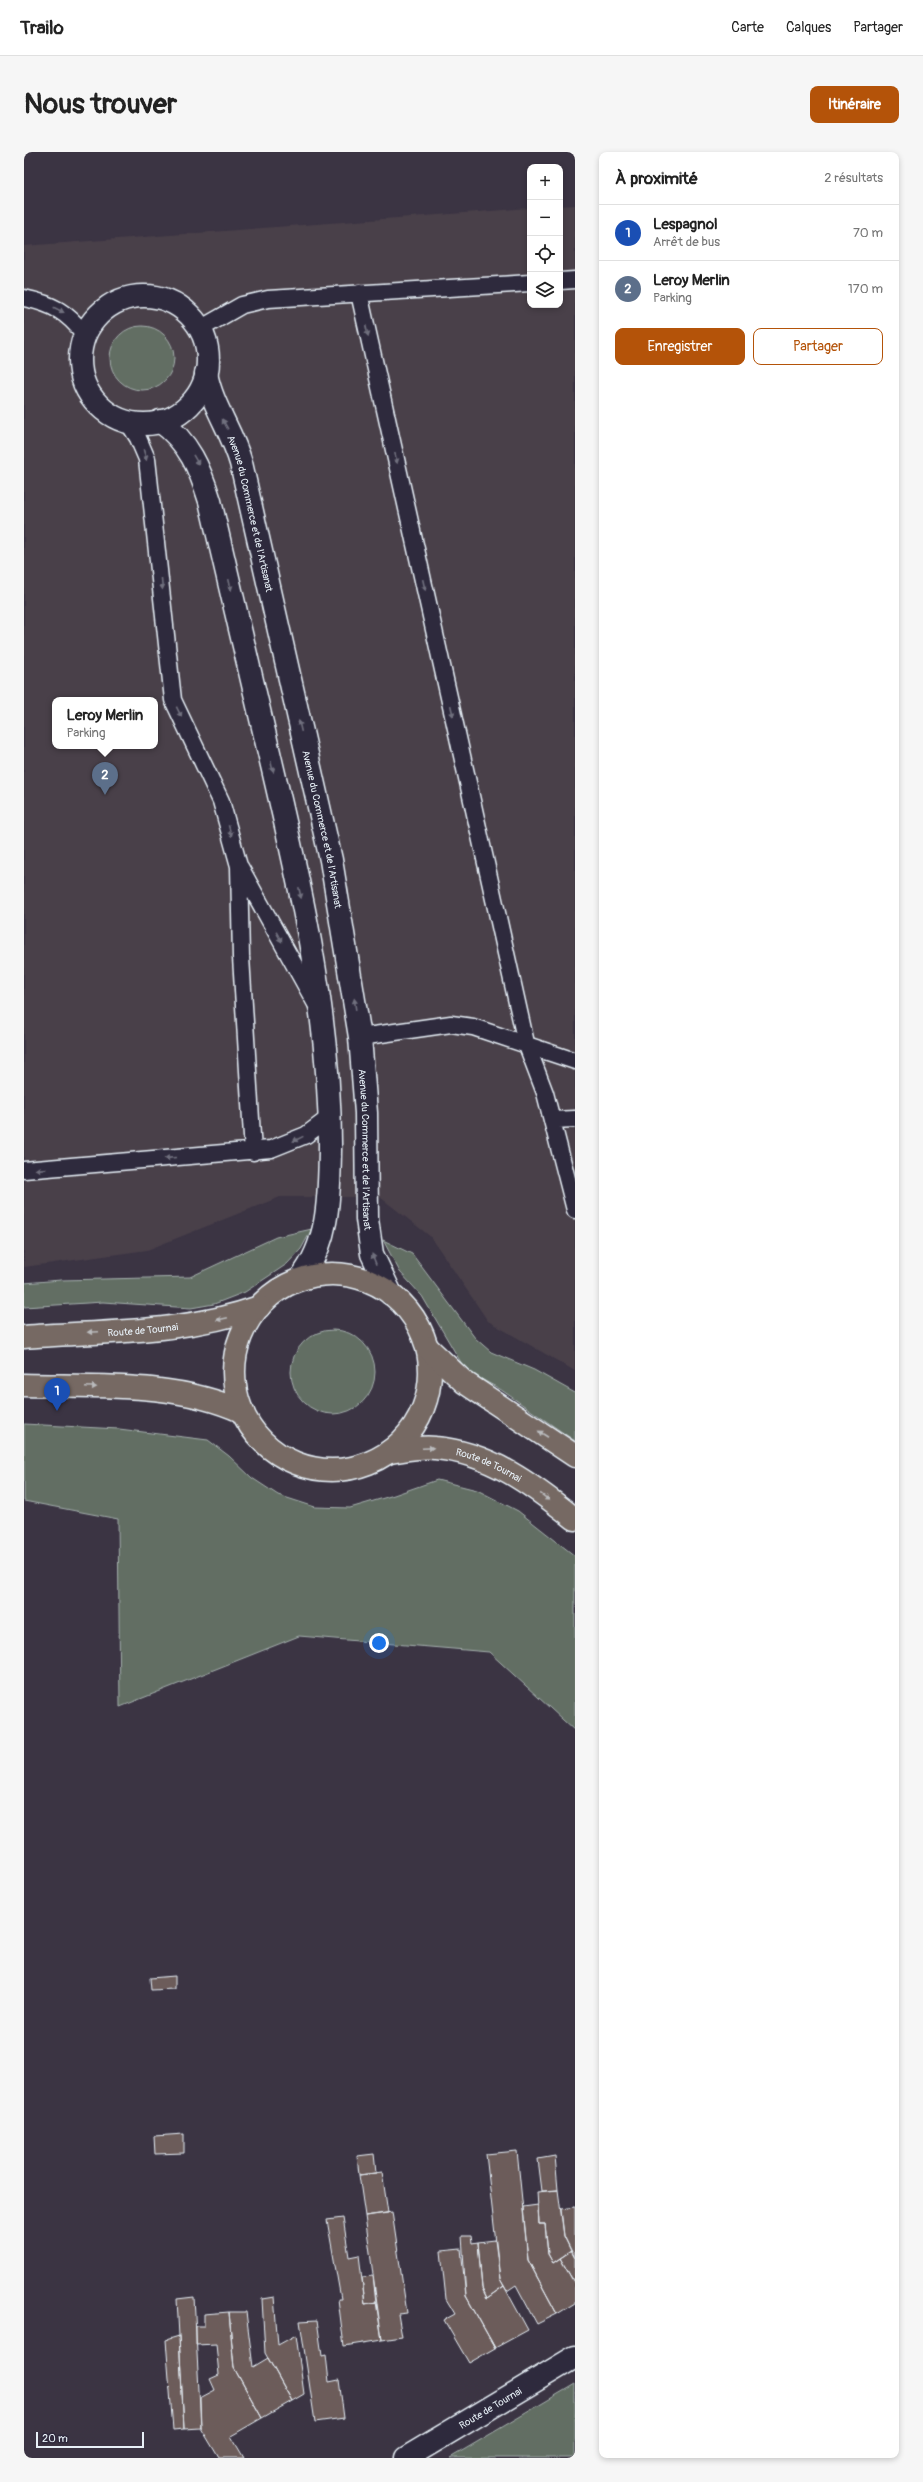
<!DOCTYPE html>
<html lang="fr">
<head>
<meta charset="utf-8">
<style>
  :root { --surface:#fff; --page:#f6f6f6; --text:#222; --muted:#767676; --line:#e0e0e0; --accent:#b45309 }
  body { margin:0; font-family:Pangolin,sans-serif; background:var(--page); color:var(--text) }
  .controls { position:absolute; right:12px; top:12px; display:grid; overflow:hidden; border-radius:8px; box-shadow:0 2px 6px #0003 }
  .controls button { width:36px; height:36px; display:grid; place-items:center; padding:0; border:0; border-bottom:1px solid var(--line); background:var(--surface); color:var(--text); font:20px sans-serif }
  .scale { position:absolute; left:12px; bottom:10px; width:108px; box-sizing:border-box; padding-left:4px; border:2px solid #e8f1f8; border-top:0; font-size:11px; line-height:14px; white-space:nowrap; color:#e8f1f8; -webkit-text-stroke:3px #2f2a3d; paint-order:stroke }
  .you { position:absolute; left:355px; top:1491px; width:14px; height:14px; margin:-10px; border:3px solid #fff; border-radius:50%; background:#1a73e8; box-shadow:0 0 0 6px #1a73e833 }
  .badge { display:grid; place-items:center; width:26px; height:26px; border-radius:50%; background:var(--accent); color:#fff; font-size:13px; font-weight:700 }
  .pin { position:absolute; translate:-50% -33px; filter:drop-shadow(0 1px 2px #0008) }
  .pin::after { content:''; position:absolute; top:21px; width:14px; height:12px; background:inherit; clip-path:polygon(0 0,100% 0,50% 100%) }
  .popup { position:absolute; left:28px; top:545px; width:106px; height:52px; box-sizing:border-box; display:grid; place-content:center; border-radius:8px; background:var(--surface); filter:drop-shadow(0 1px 3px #0005); font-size:13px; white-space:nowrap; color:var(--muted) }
  .popup b { font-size:15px; color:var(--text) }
  .popup::after { content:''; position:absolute; left:50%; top:100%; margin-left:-8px; border:8px solid transparent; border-top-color:var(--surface) }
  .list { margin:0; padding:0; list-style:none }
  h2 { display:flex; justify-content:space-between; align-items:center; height:52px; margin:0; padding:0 16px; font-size:17px }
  h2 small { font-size:13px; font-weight:400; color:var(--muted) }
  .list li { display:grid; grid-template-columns:26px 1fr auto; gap:12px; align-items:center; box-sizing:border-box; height:56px; padding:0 16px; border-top:1px solid var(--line) }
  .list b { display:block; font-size:15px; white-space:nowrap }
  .list p { margin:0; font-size:13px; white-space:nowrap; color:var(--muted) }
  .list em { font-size:13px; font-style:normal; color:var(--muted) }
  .actions { display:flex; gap:8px; padding:12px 16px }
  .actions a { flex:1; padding:9px 0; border:1px solid var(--accent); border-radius:8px; text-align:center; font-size:14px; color:var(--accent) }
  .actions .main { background:var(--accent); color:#fff }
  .icon { flex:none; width:22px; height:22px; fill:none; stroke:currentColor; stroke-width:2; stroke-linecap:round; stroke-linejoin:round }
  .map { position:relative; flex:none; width:551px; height:2306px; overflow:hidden; border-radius:8px }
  header { display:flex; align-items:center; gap:24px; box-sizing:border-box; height:56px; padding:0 20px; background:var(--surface); border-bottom:1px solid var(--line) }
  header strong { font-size:19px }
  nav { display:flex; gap:22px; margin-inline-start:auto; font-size:14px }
  .intro { display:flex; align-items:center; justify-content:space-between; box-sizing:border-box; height:96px; padding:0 24px }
  h1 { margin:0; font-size:28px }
  .button { padding:10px 18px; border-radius:8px; background:var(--accent); color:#fff; font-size:14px; font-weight:700 }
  main { display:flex; gap:24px; padding:0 24px }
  aside { flex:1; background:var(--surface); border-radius:8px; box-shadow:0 2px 6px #0003 }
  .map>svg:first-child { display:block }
  .built { fill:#4a404a; fill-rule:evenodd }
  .green { fill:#626e63; stroke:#a5b0ae }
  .building { fill:#6c5b5a; stroke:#e8f1f8 }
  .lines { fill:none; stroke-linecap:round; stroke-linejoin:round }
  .service-casing { stroke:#e8f1f8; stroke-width:19 }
  .minor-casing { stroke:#e8f1f8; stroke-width:25 }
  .primary-casing { stroke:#e8f1f8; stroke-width:25 }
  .service { stroke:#2f2a3d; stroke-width:16 }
  .minor { stroke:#2f2a3d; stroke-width:22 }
  .primary { stroke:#766964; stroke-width:22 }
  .oneway { fill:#70707e }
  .oneway2 { fill:#babbbd }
  .labels { text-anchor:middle; stroke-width:3; stroke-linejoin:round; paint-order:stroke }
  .street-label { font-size:10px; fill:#e8f1f8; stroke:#2f2a3d }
</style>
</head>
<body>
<header>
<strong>Trailo</strong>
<nav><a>Carte</a><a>Calques</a><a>Partager</a></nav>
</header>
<div class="intro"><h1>Nous trouver</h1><a class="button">Itinéraire</a></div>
<main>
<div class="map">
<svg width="551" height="2306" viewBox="0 0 551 2306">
  <rect width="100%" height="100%" fill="#3b3443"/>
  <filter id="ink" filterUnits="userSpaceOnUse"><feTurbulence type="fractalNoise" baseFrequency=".025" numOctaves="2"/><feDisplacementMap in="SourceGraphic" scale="8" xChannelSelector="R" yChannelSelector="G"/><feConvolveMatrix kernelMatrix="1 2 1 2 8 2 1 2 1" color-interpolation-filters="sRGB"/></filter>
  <g filter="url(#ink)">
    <path class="built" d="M551,53v1166l-87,-50 -57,-84 -51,-40h-100l-133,53 -123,17v-1021l506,-38v97h30v-99zM31,548h100v46h-100z"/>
    <path class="green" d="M86 206a32 32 0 1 1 64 0a32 32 0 1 1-64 0Z
      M288,1077l-11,20 -14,15 -42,28 -31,12 -23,4 -88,-6 -79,5v-24l37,-3 129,-3 86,-40z
      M359,1088l29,14 63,84 16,14 43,18 41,23v48l-75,-52 -34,-18 -44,-75 -22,-24z
      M267 1220a42 42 0 1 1 84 0a42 42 0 1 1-84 0Z
      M0,1272l95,5 89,11 21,16 23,22 26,17 37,12 35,1 44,-13 43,-15 40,10 41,21 57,45v175l-86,-79 -190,-16 -179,71 -2,-188 -94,-18z
      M551,2232v74h-125z"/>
    <path class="building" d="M151,1824v13l-24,1 -1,-12z
      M160,1982v19l-29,1 -1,-18z
      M493,1999l11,109 29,54 -20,10 -21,-39 -9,6 -7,-12 -14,-125z
      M350,2002l2,19 -17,2 -2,-19z
      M531,2004l3,34 -16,1 -4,-32z
      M358,2020l6,41 -23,3 -6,-41z
      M534,2038l6,46 7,15 -18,12 -5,-9 -3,-30h-6l-2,-32z
      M514,2053l1,19h6l3,30 5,9 7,-5 15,26v19l-18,11 -29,-54 -5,-53z
      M551,2055v51l-11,-22 -3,-27z
      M368,2060l15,101 -9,1 4,23 -20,3 -17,-124z
      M319,2066l6,39 10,-2 6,49 11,-2 6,38 -38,6 -6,-47h3l-14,-79z
      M438,2084h9l1,7 6,-1 4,46 5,10 17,-12 24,44 -33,18 -29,-52z
      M471,2088l5,39 4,7 -17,12 -5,-10 -4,-46z
      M437,2097l5,47 29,52 -26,15 -25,-43 11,-6 -9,-15 -5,-48z
      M547,2099l4,7v26l-15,-26z
      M349,2124l3,26 -11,2 -3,-27z
      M170,2145l7,131 -17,1 -7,-130z
      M250,2145l4,48 18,-10 8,59 -12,7 -27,-48 -3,-54z
      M205,2160h17l7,55 15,-9 24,43 -30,17 -28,-50z
      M205,2160l5,56 28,50 -31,18 13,22h-25l-18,-30 -1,-30 15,-8 -5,-11 9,-4 -3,-31 -20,1v-19h8v-12z
      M293,2168l5,36 4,-1 3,27 10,-2 5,38 -29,4 -15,-101z
      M155,2184l5,93 -11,1 -7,-90z"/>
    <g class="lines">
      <g class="service-casing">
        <path id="service" d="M536,129l15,-1
          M335,141l167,750 19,50 30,117
          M0,146c29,6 43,14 61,37
          M176,177l42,-24 26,-6 262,-16
          M103,269l11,17 9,21 26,241 48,101 18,65 2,91 12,195
          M216,715l76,137
          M336,885l91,-13 22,3 102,34
          M528,968l23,-1
          M0,1018l247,-21 35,-14 24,-18"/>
      </g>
      <g class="minor-casing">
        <g id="minor">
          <circle cx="120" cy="208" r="64"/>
          <path id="s1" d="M182,221c6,33 26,58 35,90l90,397 29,177 6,76 1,106 5,35 19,40"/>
          <path d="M136,269c29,21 40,48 50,80 18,74 35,148 52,222 33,140 69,282 68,427 -1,45 0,92 -30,129"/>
          <path id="s2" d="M382,2306l169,-101"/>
        </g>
      </g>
      <g class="primary-casing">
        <g id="primary">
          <circle cx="308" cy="1220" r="98"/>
          <path id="s3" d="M0,1185c79,-6 159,-3 235,-30"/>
          <path d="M403,1195l37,35 111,74"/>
          <path d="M0,1233c72,2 152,-4 219,27"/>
          <path id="s4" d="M365,1300c15,-2 31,-6 46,-4 54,4 99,38 140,71"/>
        </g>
      </g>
      <use href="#service" class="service"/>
      <use href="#minor" class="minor"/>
      <use href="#primary" class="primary"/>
    </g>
    <defs><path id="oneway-solid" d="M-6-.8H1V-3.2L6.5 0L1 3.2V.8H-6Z"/></defs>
    <g class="oneway">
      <use href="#oneway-solid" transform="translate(35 158) rotate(27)"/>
      <use href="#oneway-solid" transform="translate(343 179) rotate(77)"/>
      <use href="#oneway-solid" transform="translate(201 272) rotate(-119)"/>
      <use href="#oneway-solid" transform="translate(121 303) rotate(74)"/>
      <use href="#oneway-solid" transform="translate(372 306) rotate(77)"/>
      <use href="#oneway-solid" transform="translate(172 308) rotate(60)"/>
      <use href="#oneway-solid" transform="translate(138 432) rotate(85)"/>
      <use href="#oneway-solid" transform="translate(206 433) rotate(77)"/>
      <use href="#oneway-solid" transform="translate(400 433) rotate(77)"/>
      <use href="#oneway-solid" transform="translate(428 559) rotate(77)"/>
      <use href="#oneway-solid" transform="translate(155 560) rotate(64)"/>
      <use href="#oneway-solid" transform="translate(276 574) rotate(-103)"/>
      <use href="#oneway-solid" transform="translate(248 615) rotate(77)"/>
      <use href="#oneway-solid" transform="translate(206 679) rotate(75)"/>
      <use href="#oneway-solid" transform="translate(276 741) rotate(78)"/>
      <use href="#oneway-solid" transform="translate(255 785) rotate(61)"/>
      <use href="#oneway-solid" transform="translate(331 852) rotate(-98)"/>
      <use href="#oneway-solid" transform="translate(274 987) rotate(154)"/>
      <use href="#oneway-solid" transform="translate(146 1006) rotate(175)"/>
      <use href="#oneway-solid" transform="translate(17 1017) rotate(175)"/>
      <use href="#oneway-solid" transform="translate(350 1107) rotate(-111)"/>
    </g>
    <g class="oneway2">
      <use href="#oneway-solid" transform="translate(198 1167) rotate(168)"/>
      <use href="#oneway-solid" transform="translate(69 1180) rotate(177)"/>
      <use href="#oneway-solid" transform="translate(67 1235) rotate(2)"/>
      <use href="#oneway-solid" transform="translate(519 1282) rotate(-147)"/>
      <use href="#oneway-solid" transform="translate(404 1296) rotate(-2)"/>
      <use href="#oneway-solid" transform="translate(521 1345) rotate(36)"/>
    </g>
  </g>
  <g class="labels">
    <g class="street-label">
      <text dy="4" stroke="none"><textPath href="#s1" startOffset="148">Avenue du Commerce et de l'Artisanat</textPath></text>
      <text dy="4" stroke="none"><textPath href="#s1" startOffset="472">Avenue du Commerce et de l'Artisanat</textPath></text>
      <text dy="4" stroke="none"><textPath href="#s1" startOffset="796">Avenue du Commerce et de l'Artisanat</textPath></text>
      <text dy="4" stroke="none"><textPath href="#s3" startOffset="119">Route de Tournai</textPath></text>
      <text dy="4" stroke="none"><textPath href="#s4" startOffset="103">Route de Tournai</textPath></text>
      <text dy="4" stroke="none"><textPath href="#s2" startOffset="98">Route de Tournai</textPath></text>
    </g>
  </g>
</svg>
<div class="controls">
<button>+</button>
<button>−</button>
<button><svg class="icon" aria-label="locate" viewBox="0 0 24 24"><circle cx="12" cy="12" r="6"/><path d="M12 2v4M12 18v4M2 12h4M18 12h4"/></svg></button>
<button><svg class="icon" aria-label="layers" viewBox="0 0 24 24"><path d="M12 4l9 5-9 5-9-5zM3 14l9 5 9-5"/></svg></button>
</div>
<div class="scale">20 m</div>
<div class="you"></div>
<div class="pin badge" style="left:33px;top:1259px;background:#1a4fb4">1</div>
<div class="pin badge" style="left:81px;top:643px;background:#5c6f8a">2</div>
<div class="popup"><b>Leroy Merlin</b>Parking</div>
</div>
<aside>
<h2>À proximité<small>2 résultats</small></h2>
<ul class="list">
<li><span class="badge" style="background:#1a4fb4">1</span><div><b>Lespagnol</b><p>Arrêt de bus</p></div><em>70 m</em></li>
<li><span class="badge" style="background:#5c6f8a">2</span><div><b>Leroy Merlin</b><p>Parking</p></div><em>170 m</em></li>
</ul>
<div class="actions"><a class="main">Enregistrer</a><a>Partager</a></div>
</aside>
</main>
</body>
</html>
